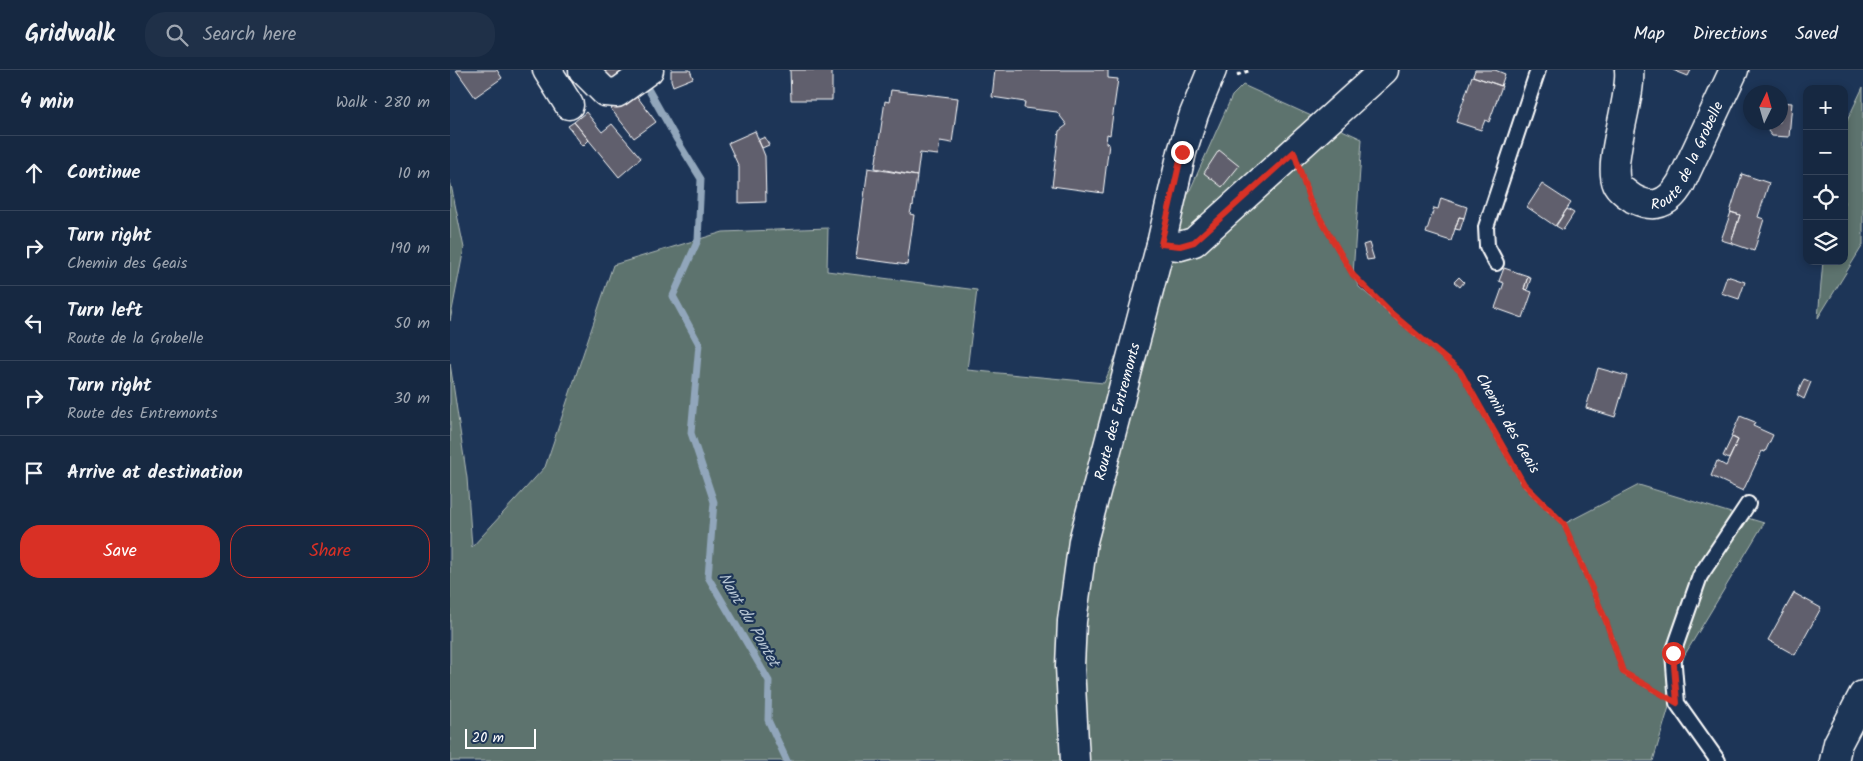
<!DOCTYPE html>
<html lang="en">
<head>
<meta charset="utf-8">
<style>
  :root { --surface:#162841; --page:#1f3048; --text:#f1f3f6; --muted:#9ea6b1; --line:#35445a; --accent:#d93025 }
  body { margin:0; font-family:Kalam,sans-serif; background:var(--page); color:var(--text) }
  .controls { position:absolute; right:15px; top:15px; display:grid; overflow:hidden; border-radius:10px; box-shadow:0 2px 8px #0003 }
  .controls button { width:45px; height:45px; display:grid; place-items:center; padding:0; border:0; border-bottom:1px solid var(--line); background:var(--surface); color:var(--text); font:25px sans-serif }
  .compass { position:absolute; left:1293px; top:15px; width:45px; height:45px; border-radius:50%; background:var(--surface); box-shadow:0 2px 8px #0003; rotate:5deg }
  .scale { position:absolute; left:15px; bottom:12px; width:71px; box-sizing:border-box; padding-left:5px; border:2px solid #fff; border-top:0; font-size:14px; line-height:18px; white-space:nowrap; color:#fff; -webkit-text-stroke:4px #1d3557; paint-order:stroke }
  .stop { position:absolute; width:15px; height:15px; margin:-11px; border:4px solid #d93025; border-radius:50%; background:#fff }
  .stop.end { background:#d93025; border-color:#fff; box-shadow:0 1px 5px #0008 }
  .list { margin:0; padding:0; list-style:none }
  h2 { display:flex; justify-content:space-between; align-items:center; height:65px; margin:0; padding:0 20px; font-size:21px }
  h2 small { font-size:16px; font-weight:400; color:var(--muted) }
  .list li { display:grid; grid-template-columns:32px 1fr auto; gap:15px; align-items:center; box-sizing:border-box; height:75px; padding:0 20px; border-top:1px solid var(--line) }
  .list b { display:block; font-size:19px; white-space:nowrap }
  .list p { margin:0; font-size:16px; white-space:nowrap; color:var(--muted) }
  .list em { font-size:16px; font-style:normal; color:var(--muted) }
  .actions { display:flex; gap:10px; padding:15px 20px }
  .actions a { flex:1; padding:11px 0; border:1px solid var(--accent); border-radius:20px; text-align:center; font-size:18px; color:var(--accent) }
  .actions .main { background:var(--accent); color:#fff }
  .icon { flex:none; width:28px; height:28px; fill:none; stroke:currentColor; stroke-width:2; stroke-linecap:round; stroke-linejoin:round }
  .map { position:relative; flex:none; width:1413px; height:691px; overflow:hidden }
  header { display:flex; align-items:center; gap:30px; box-sizing:border-box; height:70px; padding:0 25px; background:var(--surface); border-bottom:1px solid var(--line) }
  header strong { font-size:24px }
  nav { display:flex; gap:28px; margin-inline-start:auto; font-size:18px }
  .search { width:350px; height:45px; background:var(--page); display:flex; align-items:center; gap:12px; box-sizing:border-box; padding:0 18px; border-radius:20px; color:var(--muted); font-size:19px }
  main { display:flex }
  aside { flex:1; background:var(--surface) }
  .map>svg:first-child { display:block }
  .green { fill:#5d736e; stroke:#aeb9b6 }
  .lines { fill:none; stroke-linecap:round; stroke-linejoin:round }
  .stream { stroke:#91a6bb; stroke-width:7 }
  .building { fill:#615e6d; stroke:#fff }
  .service-casing { stroke:#fff; stroke-width:18 }
  .minor-casing { stroke:#fff; stroke-width:31 }
  .secondary-casing { stroke:#fff; stroke-width:31 }
  .path { stroke:#fff; stroke-width:3; stroke-dasharray:4 4; stroke-linecap:butt }
  .service { stroke:#1d3557; stroke-width:14 }
  .minor { stroke:#1d3557; stroke-width:28 }
  .secondary { stroke:#1d3557; stroke-width:28 }
  .route { stroke:#d93025; stroke-width:6 }
  .labels { text-anchor:middle; stroke-width:4.5; stroke-linejoin:round; paint-order:stroke }
  .street-label { font-size:15px; fill:#fff; stroke:#1d3557 }
  .water-label { font-size:16px; font-style:italic; fill:#b5c4d2; stroke:#1d3557 }
</style>
</head>
<body>
<header>
<strong>Gridwalk</strong>
<div class="search"><svg class="icon" aria-label="search" viewBox="0 0 24 24"><circle cx="10" cy="10" r="6"/><path d="M15 15l6 6"/></svg>Search here</div>
<nav><a>Map</a><a>Directions</a><a>Saved</a></nav>
</header>
<main>
<aside>
<h2>4 min<small>Walk · 280 m</small></h2>
<ul class="list">
<li><svg class="icon" aria-label="ahead" viewBox="0 0 24 24"><path d="M12 20V5M6 11l6-6 6 6"/></svg><div><b>Continue</b></div><em>10 m</em></li>
<li><svg class="icon" aria-label="right" viewBox="0 0 24 24"><path d="M7 20v-9h11M14 6l5 5-5 5"/></svg><div><b>Turn right</b><p>Chemin des Geais</p></div><em>190 m</em></li>
<li><svg class="icon" aria-label="left" viewBox="0 0 24 24"><path d="M17 20v-9H6M10 6l-5 5 5 5"/></svg><div><b>Turn left</b><p>Route de la Grobelle</p></div><em>50 m</em></li>
<li><svg class="icon" aria-label="right" viewBox="0 0 24 24"><path d="M7 20v-9h11M14 6l5 5-5 5"/></svg><div><b>Turn right</b><p>Route des Entremonts</p></div><em>30 m</em></li>
<li><svg class="icon" aria-label="arrive" viewBox="0 0 24 24"><path d="M6 21V4h12l-3 4 3 4H6"/></svg><div><b>Arrive at destination</b></div></li>
</ul>
<div class="actions"><a class="main">Save</a><a>Share</a></div>
</aside>
<div class="map">
<svg width="1413" height="691" viewBox="0 0 1413 691">
  <rect width="100%" height="100%" fill="#1d3557"/>
  <filter id="ink" filterUnits="userSpaceOnUse"><feTurbulence type="fractalNoise" baseFrequency=".02" numOctaves="2"/><feDisplacementMap in="SourceGraphic" scale="10" xChannelSelector="R" yChannelSelector="G"/><feConvolveMatrix kernelMatrix="1 2 1 2 8 2 1 2 1" color-interpolation-filters="sRGB"/></filter>
  <g filter="url(#ink)">
    <path class="green" d="M793,15l119,54 -9,136 6,12 101,84 64,113 40,40 75,-39 125,38 -80,133 -31,105h-1203v-398l17,115 5,69 73,-80 68,-202 110,-33 105,-4 -1,43 150,19 -10,80 137,13 128,-287z
      M1413,17v158l-45,73 5,-57h21v-134z
      M0,110l14,68 -14,73z"/>
    <g class="lines">
      <path class="stream" d="M193,10l34,60 24,39 -3,61 -25,56 26,48 -8,89 23,69 -6,75 61,104 -1,39 19,41"/>
    </g>
    <path class="building" d="M6,0h41l5,8 -27,19z
      M151,0h24l1,2 -16,11z
      M221,0h19l3,8 -20,8 -2,-6z
      M340,0h42v30h-41z
      M545,0h113v8l10,1 -8,56 -3,-1 -1,9 3,1 -6,49 -51,-7 7,-55 8,-6 -10,-13 -33,-4 1,-6 -33,-5z
      M1025,0h20l10,4 -4,12 -28,-10z
      M1223,0h18l-3,6z
      M1022,6l30,10 -13,36 -4,-2 -4,10 -25,-8z
      M441,20l67,8 -6,45 -12,-2 -2,14 -18,-2 -3,23 -42,-8 10,-67 4,1z
      M183,21l23,31 -22,16 -23,-29z
      M1330,32l12,1 -3,34 -17,-1 -4,-5 1,-9h11z
      M136,42l16,20 10,-8 29,34 -22,19 -45,-55z
      M124,52l15,18 -6,6 -15,-20z
      M305,61l10,25 1,46 -27,1v-36l-11,-24z
      M315,67l4,8 -7,3 -4,-8z
      M769,80l20,16 -17,21 -18,-14z
      M418,98l49,8 -4,30 -1,-1 -2,9 4,1 -7,50 -51,-7z
      M1292,104l27,9 -11,34 6,2 -10,32 -23,-8 9,-28 -10,-3z
      M1092,114l29,19 -16,23 -28,-19z
      M991,128l26,9 -3,11 -5,-1 -8,24 -25,-8 8,-25 4,1z
      M1117,139l7,4 -11,17 -7,-4z
      M1281,142l9,3 -9,28 -10,-3z
      M1009,147l5,1 -4,12 -5,-1z
      M919,173l5,16 -7,1 -4,-15z
      M1054,198l24,8 -4,13 8,3 -9,26 -28,-10 9,-25 -5,-2z
      M1078,206l3,2 -4,12 -3,-1z
      M1277,206l18,6 -6,17 -18,-6z
      M1009,207l5,5 -4,5 -6,-5z
      M1148,298l29,8 -12,41 -29,-9z
      M1354,309l7,3 -7,17 -7,-4z
      M1290,346l15,6 -2,4 20,9 -8,17 -3,-1 -19,40 -32,-15 6,-15 9,5 12,-26 -7,-4z
      M1282,367l6,3 -9,19 -6,-3z
      M1344,523l27,15 -26,47 -27,-15z"/>
    <g class="lines">
      <g class="service-casing">
        <path id="service" d="M1046,193l-9,-17 -1,-19 52,-157
          M1268,691l-41,-58 -4,-50 27,-77 48,-72"/>
      </g>
      <g class="minor-casing">
        <g id="minor">
          <path d="M97,0l22,35"/>
          <path d="M133,0l22,22 12,1 32,-23"/>
          <path id="s1" d="M1179,0c3,29 -22,92 -12,114 4,7 11,11 17,15 6,3 15,6 22,5 12,-2 19,-11 25,-21l53,-113"/>
          <path d="M711,174l19,2 14,-4 190,-172"/>
          <path d="M1384,691l4,-18 25,-48"/>
        </g>
      </g>
      <g class="secondary-casing">
        <g id="secondary">
          <path id="s2" d="M625,691l-5,-95 2,-45 11,-80 78,-297 21,-92 12,-38 18,-44"/>
        </g>
      </g>
      <path class="path" d="M787,5l14,-5
        M853,109l7,22 43,74 36,37 71,59 64,114 40,39 42,97 17,51 34,20"/>
      <use href="#service" class="service"/>
      <use href="#minor" class="minor"/>
      <use href="#secondary" class="secondary"/>
    </g>
  </g>
  <g class="lines" filter="url(#ink)">
    <path class="route" d="M732,82l-21,92 19,2 14,-4 100,-90 16,49 43,74 37,37 70,59 64,113 40,40 42,97 17,51 54,31 -4,-50"/>
  </g>
  <g class="labels">
    <g class="street-label">
      <text dy="5" stroke="none"><textPath href="#s1" startOffset="220">Route de la Grobelle</textPath></text>
      <text dy="5" stroke="none"><textPath href="#s2" startOffset="355">Route des Entremonts</textPath></text>
      <text transform="translate(1058 353) rotate(60)" y="5">Chemin des Geais</text>
    </g>
    <g class="water-label">
      <text transform="translate(300 549) rotate(60)" y="6">Nant du Pontet</text>
    </g>
  </g>
</svg>
<div class="controls">
<button>+</button>
<button>−</button>
<button><svg class="icon" aria-label="locate" viewBox="0 0 24 24"><circle cx="12" cy="12" r="6"/><path d="M12 2v4M12 18v4M2 12h4M18 12h4"/></svg></button>
<button><svg class="icon" aria-label="layers" viewBox="0 0 24 24"><path d="M12 4l9 5-9 5-9-5zM3 14l9 5 9-5"/></svg></button>
</div>
<svg class="compass" viewBox="-18 -18 36 36"><path d="M0-13l5 13h-10z" fill="#e53935"/><path d="M0 13l5-13h-10z" fill="#9ea6b1"/></svg>
<div class="scale">20 m</div>
<div class="stop" style="left:1223px;top:583px"></div>
<div class="stop end" style="left:732px;top:82px"></div>
</div>
</main>
</body>
</html>
